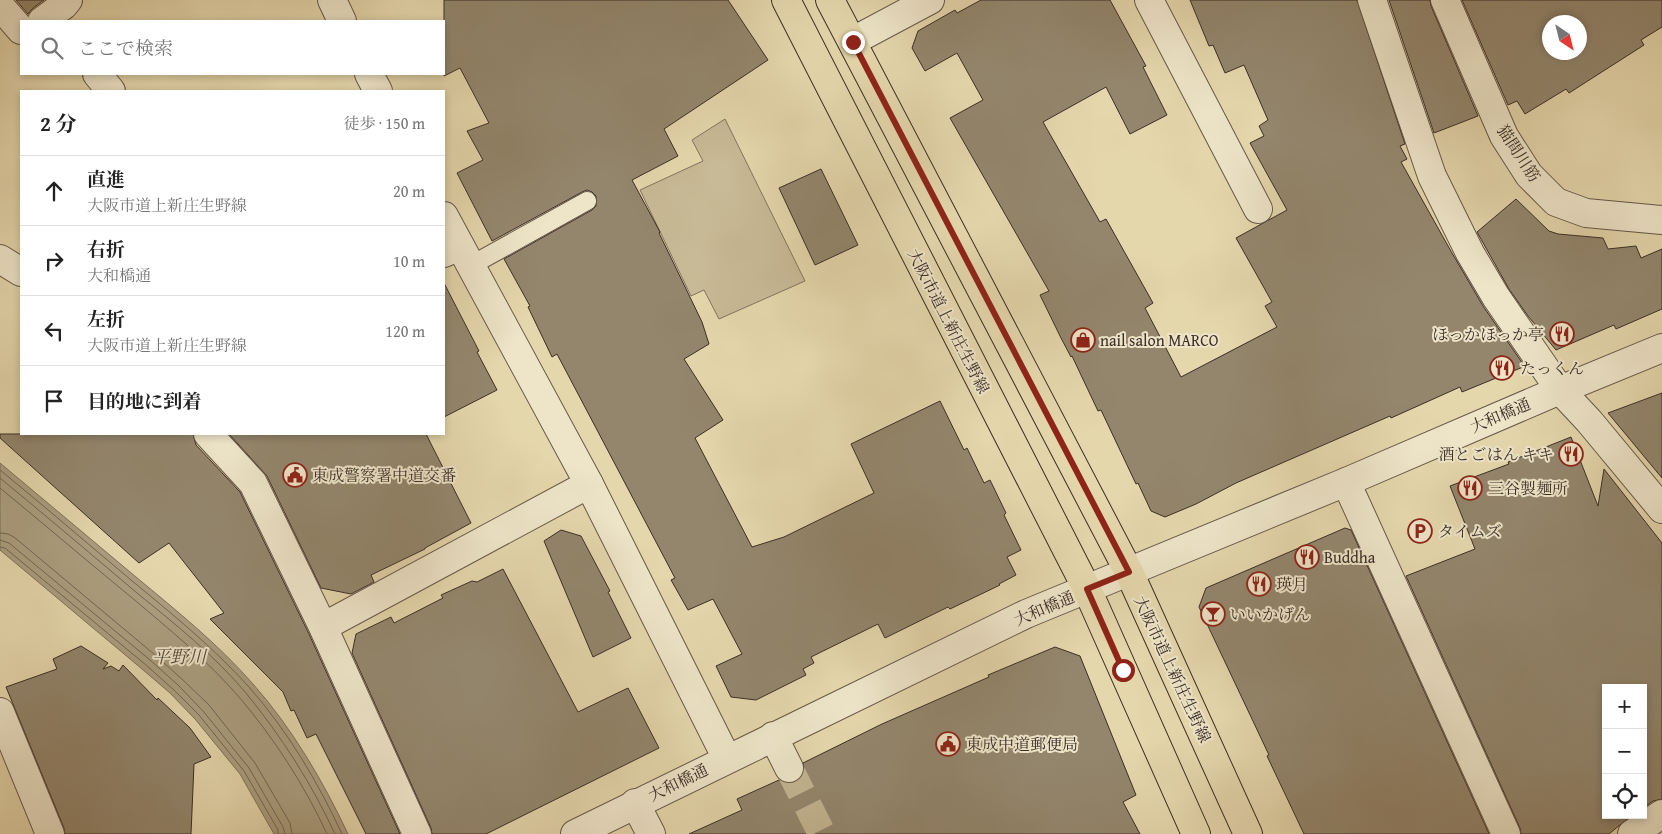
<!DOCTYPE html>
<html lang="ja">
<head>
<meta charset="utf-8">
<style>
  :root { --surface:#fff; --page:#f2f2f2; --text:#222; --muted:#767676; --line:#e0e0e0 }
  body { margin:0; font-family:"Gentium Book Plus","Noto Serif JP",serif; background:var(--page); color:var(--text) }
  .controls { position:absolute; right:15px; bottom:15px; display:grid; overflow:hidden; border-radius:0px; box-shadow:0 2px 8px #0003 }
  .controls button { width:45px; height:45px; display:grid; place-items:center; padding:0; border:0; border-bottom:1px solid var(--line); background:var(--surface); color:var(--text); font:25px sans-serif }
  .compass { position:absolute; left:1542px; top:15px; width:45px; height:45px; border-radius:50%; background:var(--surface); box-shadow:0 2px 8px #0003; rotate:145deg }
  .stop { position:absolute; width:15px; height:15px; margin:-11px; border:4px solid #8f2418; border-radius:50%; background:#fff }
  .stop.end { background:#8f2418; border-color:#fff; box-shadow:0 1px 5px #0008 }
  .list { margin:0; padding:0; list-style:none }
  h2 { display:flex; justify-content:space-between; align-items:center; height:65px; margin:0; padding:0 20px; font-size:21px }
  h2 small { font-size:16px; font-weight:400; color:var(--muted) }
  .list li { display:grid; grid-template-columns:32px 1fr auto; gap:15px; align-items:center; box-sizing:border-box; height:70px; padding:0 20px; border-top:1px solid var(--line) }
  .list b { display:block; font-size:19px; white-space:nowrap }
  .list p { margin:0; font-size:16px; white-space:nowrap; color:var(--muted) }
  .list em { font-size:16px; font-style:normal; color:var(--muted) }
  .icon { flex:none; width:28px; height:28px; fill:none; stroke:currentColor; stroke-width:2; stroke-linecap:round; stroke-linejoin:round }
  .map { position:relative; flex:none; width:1662px; height:834px; overflow:hidden }
  .search { position:absolute; background:var(--surface); box-shadow:0 2px 8px #0003; left:20px; top:20px; width:425px; height:55px; display:flex; align-items:center; gap:12px; box-sizing:border-box; padding:0 18px; border-radius:0px; color:var(--muted); font-size:19px }
  .panel { position:absolute; background:var(--surface); box-shadow:0 2px 8px #0003; left:20px; top:90px; width:425px; height:345px; border-radius:0px }
  .map>svg:first-child { display:block }
  .green { fill:#c8ba96; stroke:#82745f }
  .water { fill:#ab9e7f; stroke:#7e715c }
  .lines { fill:none; stroke-linecap:round; stroke-linejoin:round }
  .shore { stroke:#736654; stroke-width:1 }
  .building { fill:#93866d; stroke:#3b2e28; fill-rule:evenodd }
  .minor-tunnel { stroke:#c3b592; stroke-width:28; stroke-dasharray:28 14; stroke-linecap:butt }
  .service-casing { stroke:#665849; stroke-width:20 }
  .minor-casing { stroke:#665849; stroke-width:30 }
  .tertiary-casing { stroke:#665849; stroke-width:30 }
  .primary-casing { stroke:#3b2e28; stroke-width:30 }
  .service { stroke:#eee5c9; stroke-width:18 }
  .minor { stroke:#eee5c9; stroke-width:28 }
  .tertiary { stroke:#eee5c9; stroke-width:28 }
  .primary { stroke:#e5d7ac; stroke-width:28 }
  .route { stroke:#8f2418; stroke-width:6 }
  .labels { text-anchor:middle; stroke-width:4; stroke-linejoin:round; paint-order:stroke }
  .street-label { font-size:16px; fill:#3b2e28; stroke:#eee5c9 }
  .poi-label { font-size:16px; fill:#3b2e28; stroke:#eee5c9; text-anchor:start }
  .water-label { font-size:18px; font-style:italic; fill:#574a3e; stroke:#eee5c9 }
</style>
</head>
<body>
<div class="map">
<svg width="1662" height="834" viewBox="0 0 1662 834">
  <rect width="100%" height="100%" fill="#e5d7ac"/>
  <filter id="stains"><feTurbulence type="fractalNoise" baseFrequency=".004" numOctaves="4"/><feColorMatrix values="0 0 0 0 .2 0 0 0 0 .09 0 0 0 0 .02 0 0 0 .5 -.17"/></filter>
  <radialGradient id="worn" r=".72"><stop offset=".6" stop-color="#630" stop-opacity="0"/><stop offset="1" stop-color="#630" stop-opacity=".3"/></radialGradient>
  <path class="green" d="M725,119l80,162 -86,38 -15,-29 -13,6 -51,-106 63,-29 -11,-21z"/>
  <path class="water" d="M0,463c45,38 91,76 136,114 41,34 82,67 117,107 39,44 70,97 95,150h-74l-34,-60 -45,-55 -25,-26 -28,-24 -142,-119z"/>
  <g class="lines">
    <path class="shore" d="M0,470c44,36 87,73 131,110 41,34 82,67 118,107 38,43 69,95 93,147
      M0,478c46,38 91,76 137,115 38,31 77,62 109,100 35,43 66,91 89,141
      M0,488c44,36 87,73 131,109 38,32 76,63 108,100 35,41 66,89 88,137
      M0,533l8,1 6,3 141,118 28,25 26,25 46,58 35,60 2,11
      M0,540l9,3 141,117 28,25 25,26 46,57 34,59 2,7
      M0,547l5,1 141,117 28,25 25,25 45,56 34,59v4"/>
  </g>
  <path class="building" d="M16,0h28l-11,8 -5,6z
    M444,0h284l40,60 -104,69 14,27 -46,24 28,52 -1,1 43,89 7,22 -25,15 39,61 -28,18 57,109 32,-10 90,-44 -23,-49 89,-43 24,49 3,-2 17,35 6,-3 16,33 -2,2 17,35 -14,7 9,18 -17,9 1,1 -50,24 -2,-2 -63,31 -7,-14 -67,33 3,6 -11,6 3,6 -50,25 -25,-3 -15,-31 26,-12 -29,-55 -25,11 -17,-30 4,-2 -118,-224 -5,3 -24,-50 2,-1 -26,-47 88,-49 4,-4v-10l-4,-4 -5,-2 -5,2 -90,49 -35,-68 26,-13 -16,-29 22,-8 -29,-55 -16,8z
    M981,0h129l36,66 -3,1 24,48 -37,19 -24,-47 -63,35 57,100 6,-3 47,84 -8,5 36,69 96,-50 -12,-21 7,-4 -36,-64 51,-28 -37,-67 14,-7 -5,-10 9,-6 -24,-55 -19,8 -12,-28 -4,1 -19,-46h167l48,144 -5,2 7,13 -6,3 51,91 31,53 40,58v3l-61,25 -2,-5 -69,31 -1,-2 -154,67 -40,21 -31,13 -14,-6 -13,-28 -2,1 -35,-74 -3,1 -26,-55 -1,1 -10,-19 -21,-43 9,-4 -99,-173 33,-18 -26,-47 -32,18 -13,-23 6,-17 37,-21 2,3z
    M1389,0h41l1,6 47,110 -44,17z
    M1462,0h200v27l-21,13 3,5 -75,48 -3,-4 -41,25 -8,-13 -9,4zM1550,22h30v30h-30z
    M821,169l37,76 -43,20 -36,-77z
    M1516,199l33,32 9,3 45,4 5,11 28,-3 5,12 21,-9v60l-46,20 -2,-4 -58,25 -28,-34 -19,-27 -32,-57z
    M444,283l35,68 -2,1 20,38 -53,27z
    M1662,393v85l-54,-65z
    M0,434h193l3,11 44,47 69,142 91,200h-34l-50,-100 -9,4 -13,-28 -3,1 -8,-19 -73,-73 14,-6 -55,-70 -30,20 -139,-125z
    M229,434h197l45,89 -46,25v1l-54,26 3,7 -23,12 -30,-6 -54,-112z
    M1571,437l27,69 6,-37 58,74v256l-9,2 -10,7v-120h-37v127h26l-23,19h-88l-1,-6 -114,-252 69,-27 -25,-63 59,-22 -1,-2z
    M1345,528l6,2 138,304h-185l-37,-78 2,-1 -70,-148 7,-19z
    M561,530l20,6 29,55 -2,1 23,46 -38,19 -49,-116z
    M503,569l75,143 50,-24 31,60 -173,86h-54l-1,-6 -79,-175 4,-19 35,-17 3,6 49,-25 -2,-3 31,-14 5,1z
    M81,646l27,17 -5,6 8,-3 8,5 4,-6 34,35 1,-2 32,30 21,29 -17,7 -3,70h-126l-1,-6 -58,-141 51,-18 -4,-10z
    M1055,647l25,9 56,139 -13,7 17,32h-451l53,-24 -5,-11 42,-19 9,4 8,-2 6,-6 2,-7 -1,-6 79,-39 107,-47 -1,-2z"/>
  <g class="lines">
    <path class="minor-tunnel" d="M789,768l33,66"/>
    <g class="service-casing">
      <path id="service" d="M470,266l117,-65"/>
    </g>
    <g class="minor-casing">
      <path id="minor" d="M1149,0l109,209
        M1372,0l60,176 38,77 26,44 64,93 29,31 73,88
        M1445,0l59,136 25,39 27,27 30,11 76,7
        M0,6l21,24
        M42,21l22,-16 4,-5
        M853,41l77,-41
        M97,74l14,17
        M444,253l16,-7
        M0,259l21,13
        M208,434l45,49 70,144 94,207
        M1346,482l160,352
        M323,627l266,-143
        M0,712l50,122
        M773,736l16,32
        M635,803l16,31
        M1632,834l30,-20"/>
    </g>
    <g class="tertiary-casing">
      <path id="tertiary" d="M332,0l10,21
        M369,74l9,17
        M444,216l145,268 138,275
        M575,834l451,-220 320,-132 214,-92 102,-42"/>
    </g>
    <g class="primary-casing">
      <path id="primary" d="M786,0l301,589 109,245
        M830,0l299,572 119,262"/>
    </g>
    <use href="#service" class="service"/>
    <use href="#minor" class="minor"/>
    <use href="#tertiary" class="tertiary"/>
    <use href="#primary" class="primary"/>
  </g>
  <g class="lines">
    <path class="route" d="M853,42l276,530 -42,17 36,81"/>
  </g>
  <defs>
    <g id="restaurant-ring" transform="scale(1.25)"><circle r="9.5" fill="#eee5c9" stroke="#8f2418" stroke-width="1.5"/><path d="M-5-6h1v4h1v-4h1v4h1v-4h1v5L-1.5 .5V6h-2V.5L-5-1ZM5-6V6H3V1.5H1.5Q1.5-4 5-6Z" fill="#8f2418"/></g>
    <g id="shop-ring" transform="scale(1.25)"><circle r="9.5" fill="#eee5c9" stroke="#8f2418" stroke-width="1.5"/><path d="M-5-2.5h2.3a2.7 3.5 0 0 1 5.4 0H5L5.5 6h-11ZM-1.5-2.5h3a1.5 2.3 0 0 0-3 0Z" fill="#8f2418"/></g>
    <g id="civic-ring" transform="scale(1.25)"><circle r="9.5" fill="#eee5c9" stroke="#8f2418" stroke-width="1.5"/><path d="M-.6-6.5H3V-4.5H.6V-3L4-1V1h2V6H-6V1h2V-1L-.6-3ZM-1.2 2.5V6h2.4V2.5Z" fill="#8f2418"/></g>
    <g id="parking-ring" transform="scale(1.25)"><circle r="9.5" fill="#eee5c9" stroke="#8f2418" stroke-width="1.5"/><path d="M-3.5-5.5H1a3.5 3.5 0 0 1 0 7H-1V5.5H-3.5ZM-1-3.4V-.6H.8a1.4 1.4 0 0 0 0-2.8Z" fill="#8f2418"/></g>
    <g id="bar-ring" transform="scale(1.25)"><circle r="9.5" fill="#eee5c9" stroke="#8f2418" stroke-width="1.5"/><path d="M-6-5H6L.8 .8V4.5H3.5V6h-7V4.5H-.8V.8Z" fill="#8f2418"/></g>
  </defs>
  <g fill-rule="evenodd">
    <use href="#restaurant-ring" x="1562" y="334"/>
    <use href="#shop-ring" x="1083" y="340"/>
    <use href="#restaurant-ring" x="1502" y="368"/>
    <use href="#restaurant-ring" x="1571" y="454"/>
    <use href="#civic-ring" x="295" y="475"/>
    <use href="#restaurant-ring" x="1470" y="488"/>
    <use href="#parking-ring" x="1420" y="531"/>
    <use href="#restaurant-ring" x="1307" y="557"/>
    <use href="#restaurant-ring" x="1259" y="584"/>
    <use href="#bar-ring" x="1213" y="614"/>
    <use href="#civic-ring" x="948" y="744"/>
  </g>
  <g class="labels">
    <g class="street-label">
      <text transform="translate(1519 153) rotate(57)" y="6">猫間川筋</text>
      <text transform="translate(949 321) rotate(63)" y="6">大阪市道上新庄生野線</text>
      <text transform="translate(1500 415) rotate(-23)" y="6">大和橋通</text>
      <text transform="translate(1044 608) rotate(-23)" y="6">大和橋通</text>
      <text transform="translate(1173 669) rotate(65)" y="6">大阪市道上新庄生野線</text>
      <text transform="translate(678 782) rotate(-26)" y="6">大和橋通</text>
    </g>
    <g class="poi-label">
      <text x="1544" y="340" text-anchor="end">ほっかほっか亭</text>
      <text x="1100" y="346">nail salon MARCO</text>
      <text x="1520" y="374">たっくん</text>
      <text x="1554" y="460" text-anchor="end">酒とごはん キキ</text>
      <text x="312" y="481">東成警察署中道交番</text>
      <text x="1488" y="494">三谷製麺所</text>
      <text x="1438" y="537">タイムズ</text>
      <text x="1324" y="563">Buddha</text>
      <text x="1276" y="590">瑛月</text>
      <text x="1230" y="620">いいかげん</text>
      <text x="966" y="750">東成中道郵便局</text>
    </g>
    <g class="water-label">
      <text x="179" y="663">平野川</text>
    </g>
  </g>
  <rect width="100%" height="100%" filter="url(#stains)"/>
  <rect width="100%" height="100%" fill="url(#worn)"/>
</svg>
<div class="controls">
<button>+</button>
<button>−</button>
<button><svg class="icon" aria-label="locate" viewBox="0 0 24 24"><circle cx="12" cy="12" r="6"/><path d="M12 2v4M12 18v4M2 12h4M18 12h4"/></svg></button>
</div>
<svg class="compass" viewBox="-18 -18 36 36"><path d="M0-13l5 13h-10z" fill="#e53935"/><path d="M0 13l5-13h-10z" fill="#767676"/></svg>
<div class="stop" style="left:1123px;top:670px"></div>
<div class="stop end" style="left:853px;top:42px"></div>
<div class="search"><svg class="icon" aria-label="search" viewBox="0 0 24 24"><circle cx="10" cy="10" r="6"/><path d="M15 15l6 6"/></svg>ここで検索</div>
<section class="panel">
<h2>2 分<small>徒歩 · 150 m</small></h2>
<ul class="list">
<li><svg class="icon" aria-label="ahead" viewBox="0 0 24 24"><path d="M12 20V5M6 11l6-6 6 6"/></svg><div><b>直進</b><p>大阪市道上新庄生野線</p></div><em>20 m</em></li>
<li><svg class="icon" aria-label="right" viewBox="0 0 24 24"><path d="M7 20v-9h11M14 6l5 5-5 5"/></svg><div><b>右折</b><p>大和橋通</p></div><em>10 m</em></li>
<li><svg class="icon" aria-label="left" viewBox="0 0 24 24"><path d="M17 20v-9H6M10 6l-5 5 5 5"/></svg><div><b>左折</b><p>大阪市道上新庄生野線</p></div><em>120 m</em></li>
<li><svg class="icon" aria-label="arrive" viewBox="0 0 24 24"><path d="M6 21V4h12l-3 4 3 4H6"/></svg><div><b>目的地に到着</b></div></li>
</ul>
</section>
</div>
</body>
</html>
